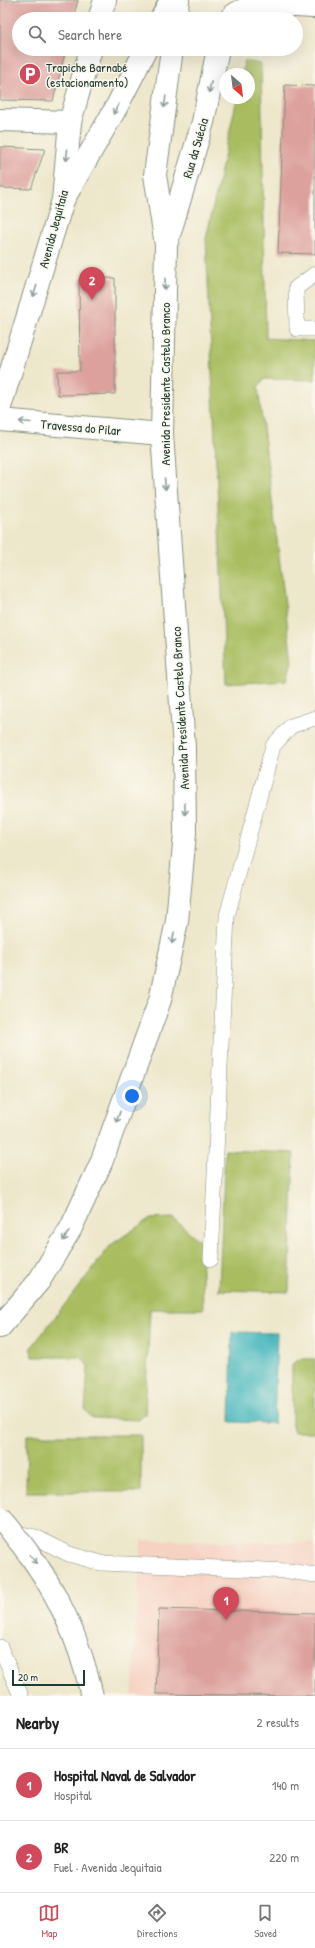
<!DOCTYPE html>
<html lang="en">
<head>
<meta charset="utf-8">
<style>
  :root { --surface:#fff; --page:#f2f2f2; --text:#222; --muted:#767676; --line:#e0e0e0; --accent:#d1495b }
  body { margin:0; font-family:"Patrick Hand",sans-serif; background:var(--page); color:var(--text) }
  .compass { position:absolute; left:219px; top:68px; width:36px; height:36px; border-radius:50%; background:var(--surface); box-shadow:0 4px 16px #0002; rotate:152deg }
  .scale { position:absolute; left:12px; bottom:10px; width:73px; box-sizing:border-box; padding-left:4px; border:2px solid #1f3d34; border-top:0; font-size:11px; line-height:14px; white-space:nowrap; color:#1f3d34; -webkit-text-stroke:3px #fbf7ec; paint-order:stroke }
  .you { position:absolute; left:132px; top:1096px; width:14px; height:14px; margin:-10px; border:3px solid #fff; border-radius:50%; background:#1a73e8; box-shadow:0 0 0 6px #1a73e833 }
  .badge { display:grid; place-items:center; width:26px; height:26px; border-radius:50%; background:var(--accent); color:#fff; font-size:13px; font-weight:700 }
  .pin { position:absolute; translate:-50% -33px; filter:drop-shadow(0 1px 2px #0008) }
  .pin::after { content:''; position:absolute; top:21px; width:14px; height:12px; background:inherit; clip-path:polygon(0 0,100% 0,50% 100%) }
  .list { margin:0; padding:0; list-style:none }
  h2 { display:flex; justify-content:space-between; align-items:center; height:52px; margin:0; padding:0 16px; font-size:17px }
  h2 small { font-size:13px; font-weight:400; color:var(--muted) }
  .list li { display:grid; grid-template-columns:26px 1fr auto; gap:12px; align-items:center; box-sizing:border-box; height:72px; padding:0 16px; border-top:1px solid var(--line) }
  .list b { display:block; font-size:15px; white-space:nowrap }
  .list p { margin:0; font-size:13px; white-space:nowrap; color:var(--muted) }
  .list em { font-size:13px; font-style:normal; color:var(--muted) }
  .icon { flex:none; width:22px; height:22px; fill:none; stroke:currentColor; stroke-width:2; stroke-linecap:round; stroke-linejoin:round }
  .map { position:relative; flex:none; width:315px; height:1696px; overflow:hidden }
  .search { position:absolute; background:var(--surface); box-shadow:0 4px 16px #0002; left:12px; right:12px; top:12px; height:44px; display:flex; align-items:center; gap:10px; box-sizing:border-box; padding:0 14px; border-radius:22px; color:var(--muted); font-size:15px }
  .sheet { height:196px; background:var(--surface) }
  nav { display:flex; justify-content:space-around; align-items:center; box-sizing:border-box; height:56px; border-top:1px solid var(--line); background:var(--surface); font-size:11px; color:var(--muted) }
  nav a { display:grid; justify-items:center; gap:2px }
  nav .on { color:var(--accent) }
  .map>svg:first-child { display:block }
  .built { fill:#f6d2c3 }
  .green { fill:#a9bd61; stroke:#647d4a }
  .water { fill:#47b7be; stroke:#337a79 }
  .building { fill:#dda19d }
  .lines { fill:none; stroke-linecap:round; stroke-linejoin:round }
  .lane-casing { stroke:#869280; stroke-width:16 }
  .street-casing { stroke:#869280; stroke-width:24 }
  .secondary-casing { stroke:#869280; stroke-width:24 }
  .primary-casing { stroke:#869280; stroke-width:24 }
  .lane { stroke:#fff; stroke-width:15 }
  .street { stroke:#fff; stroke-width:22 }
  .secondary { stroke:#fff; stroke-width:22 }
  .primary { stroke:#fff; stroke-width:22 }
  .primary-bridge-casing { stroke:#869280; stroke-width:24; stroke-linecap:butt }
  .primary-bridge { stroke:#fff; stroke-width:22 }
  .oneway { stroke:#8f9e9a }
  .labels { text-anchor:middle; stroke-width:3; stroke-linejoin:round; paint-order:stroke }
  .poi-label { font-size:13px; fill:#1f3d34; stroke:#fbf7ec; text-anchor:start }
  .street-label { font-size:13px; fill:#1f3d34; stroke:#fbf7ec }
</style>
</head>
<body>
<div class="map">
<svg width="315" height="1696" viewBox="0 0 315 1696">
  <rect width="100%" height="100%" fill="#fbf7ec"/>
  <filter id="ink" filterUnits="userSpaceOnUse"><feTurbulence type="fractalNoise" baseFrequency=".025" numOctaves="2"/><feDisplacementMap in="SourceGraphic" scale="8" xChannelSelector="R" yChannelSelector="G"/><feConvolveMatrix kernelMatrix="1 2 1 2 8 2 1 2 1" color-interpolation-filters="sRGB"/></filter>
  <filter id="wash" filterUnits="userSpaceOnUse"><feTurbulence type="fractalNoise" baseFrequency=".012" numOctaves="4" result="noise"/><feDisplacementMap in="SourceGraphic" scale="16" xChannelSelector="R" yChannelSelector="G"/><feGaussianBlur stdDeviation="0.9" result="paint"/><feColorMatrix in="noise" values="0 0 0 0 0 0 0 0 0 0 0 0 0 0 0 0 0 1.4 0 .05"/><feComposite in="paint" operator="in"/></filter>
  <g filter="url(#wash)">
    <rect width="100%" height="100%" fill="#ede7cb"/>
    <path class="built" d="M141,1540l174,3v153h-183z"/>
    <path class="green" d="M244,61l17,3 5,274 49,3v39l-51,-1 -6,8 34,274 -5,19 -61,4 -20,-445 31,-141h12v-24h-7z
      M225,1150l69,3 -5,139 -70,-2z
      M173,1218l28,24 2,67h-53l-5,105 -6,6 -47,-2 -7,-8 3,-44 -7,-9h-49l-1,-9 80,-103 38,-26z
      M300,1359h15v73h-21l-2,-6v-62z
      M27,1435h114v57h-115z"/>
    <path class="water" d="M232,1332l45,1 -3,90 -44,-1z"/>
    <g id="blocks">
      <path class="building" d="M0,0h78l-5,19h-54v30h47l-13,52 -53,-1z
        M285,85l30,1v168l-37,-1z
        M0,147l45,2 -14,40 -31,-1z
        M115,278v116l-57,1 -1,-24h23l-1,-92z
        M159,1609l156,4v83l-159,-2z"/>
    </g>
  </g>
  <g filter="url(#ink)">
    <use href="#blocks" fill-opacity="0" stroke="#869280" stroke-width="1"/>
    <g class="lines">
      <g class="lane-casing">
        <path id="lane" d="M315,274l-19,14 1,41h18
          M211,1259l16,-343 46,-170 18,-20 24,-8
          M9,1531l26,6 34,17 32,9 188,8 26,4
          M0,1647l21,49"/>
      </g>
      <g class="street-casing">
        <path id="street" d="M0,120l70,2
          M0,420l162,14"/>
      </g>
      <g class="secondary-casing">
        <path id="secondary" d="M161,19l10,-19
          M230,19c14,-19 62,-13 85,-12
          M63,200l54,-94 29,-57
          M166,245l37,-123 15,-73"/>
      </g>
      <g class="primary-casing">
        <path id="primary" d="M99,19l6,-19
          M176,19l2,-19
          M0,407l63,-207 7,-78 21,-73
          M0,1327l39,-46 32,-53 30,-65 59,-163 17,-79 8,-88 -1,-85 -22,-314 4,-189 -11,-70 17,-126"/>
      </g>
      <use href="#lane" class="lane"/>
      <use href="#street" class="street"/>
      <use href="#secondary" class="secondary"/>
      <use href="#primary" class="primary"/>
      <g class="primary-bridge-casing">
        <path id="primary-bridge" d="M0,1518c8,7 13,16 20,24 35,44 60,98 72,154"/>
      </g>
      <use href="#primary-bridge" class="primary-bridge"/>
    </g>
    <defs><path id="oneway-shaft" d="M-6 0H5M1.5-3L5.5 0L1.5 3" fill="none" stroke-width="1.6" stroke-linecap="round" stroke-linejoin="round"/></defs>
    <g class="oneway">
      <use href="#oneway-shaft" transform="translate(210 87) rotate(101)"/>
      <use href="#oneway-shaft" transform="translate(165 102) rotate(98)"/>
      <use href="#oneway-shaft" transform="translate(116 109) rotate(119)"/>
      <use href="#oneway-shaft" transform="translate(67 155) rotate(95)"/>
      <use href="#oneway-shaft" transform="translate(165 284) rotate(91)"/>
      <use href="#oneway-shaft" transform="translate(35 291) rotate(107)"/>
      <use href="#oneway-shaft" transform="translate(25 422) rotate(-175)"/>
      <use href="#oneway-shaft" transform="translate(165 484) rotate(86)"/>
      <use href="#oneway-shaft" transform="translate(185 809) rotate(89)"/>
      <use href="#oneway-shaft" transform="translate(173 938) rotate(102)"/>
      <use href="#oneway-shaft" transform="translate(118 1117) rotate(110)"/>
      <use href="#oneway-shaft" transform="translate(66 1236) rotate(121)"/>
      <use href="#oneway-shaft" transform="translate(33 1559) rotate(52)"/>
    </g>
  </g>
  <defs>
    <g id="parking-disc" transform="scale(1.15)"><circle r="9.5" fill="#d1495b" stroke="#fbf7ec"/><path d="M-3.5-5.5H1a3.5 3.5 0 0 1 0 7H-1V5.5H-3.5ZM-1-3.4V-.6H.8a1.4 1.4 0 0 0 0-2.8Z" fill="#fff"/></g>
  </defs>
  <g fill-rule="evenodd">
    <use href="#parking-disc" x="30" y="74"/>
  </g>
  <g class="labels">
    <g class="poi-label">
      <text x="46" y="72">Trapiche Barnabé<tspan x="46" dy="15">(estacionamento)</tspan></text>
    </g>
    <g class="street-label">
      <text transform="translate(195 148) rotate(-74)" y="5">Rua da Suécia</text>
      <text transform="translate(53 229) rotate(-75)" y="5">Avenida Jequitaia</text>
      <text transform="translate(165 384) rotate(-90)" y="5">Avenida Presidente Castelo Branco</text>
      <text transform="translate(81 427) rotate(5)" y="5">Travessa do Pilar</text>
      <text transform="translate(180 708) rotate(-93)" y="5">Avenida Presidente Castelo Branco</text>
    </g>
  </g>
</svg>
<svg class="compass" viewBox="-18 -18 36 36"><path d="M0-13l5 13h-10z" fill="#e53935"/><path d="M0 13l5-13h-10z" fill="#767676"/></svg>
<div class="scale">20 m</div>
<div class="you"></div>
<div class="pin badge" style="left:226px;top:1620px">1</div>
<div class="pin badge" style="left:92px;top:300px">2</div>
<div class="search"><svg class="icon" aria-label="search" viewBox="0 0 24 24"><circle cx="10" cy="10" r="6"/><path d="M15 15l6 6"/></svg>Search here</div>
</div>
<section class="sheet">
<h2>Nearby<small>2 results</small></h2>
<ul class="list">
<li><span class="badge">1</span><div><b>Hospital Naval de Salvador</b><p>Hospital</p></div><em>140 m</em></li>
<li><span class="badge">2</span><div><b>BR</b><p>Fuel · Avenida Jequitaia</p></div><em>220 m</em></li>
</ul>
</section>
<nav>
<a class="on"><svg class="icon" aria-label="map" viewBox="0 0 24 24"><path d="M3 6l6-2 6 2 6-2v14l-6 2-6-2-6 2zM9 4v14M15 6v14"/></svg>Map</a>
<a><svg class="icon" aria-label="directions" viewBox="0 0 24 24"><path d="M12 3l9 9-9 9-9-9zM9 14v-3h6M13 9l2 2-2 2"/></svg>Directions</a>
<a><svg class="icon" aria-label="saved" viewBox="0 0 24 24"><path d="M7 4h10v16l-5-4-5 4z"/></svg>Saved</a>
</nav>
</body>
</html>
